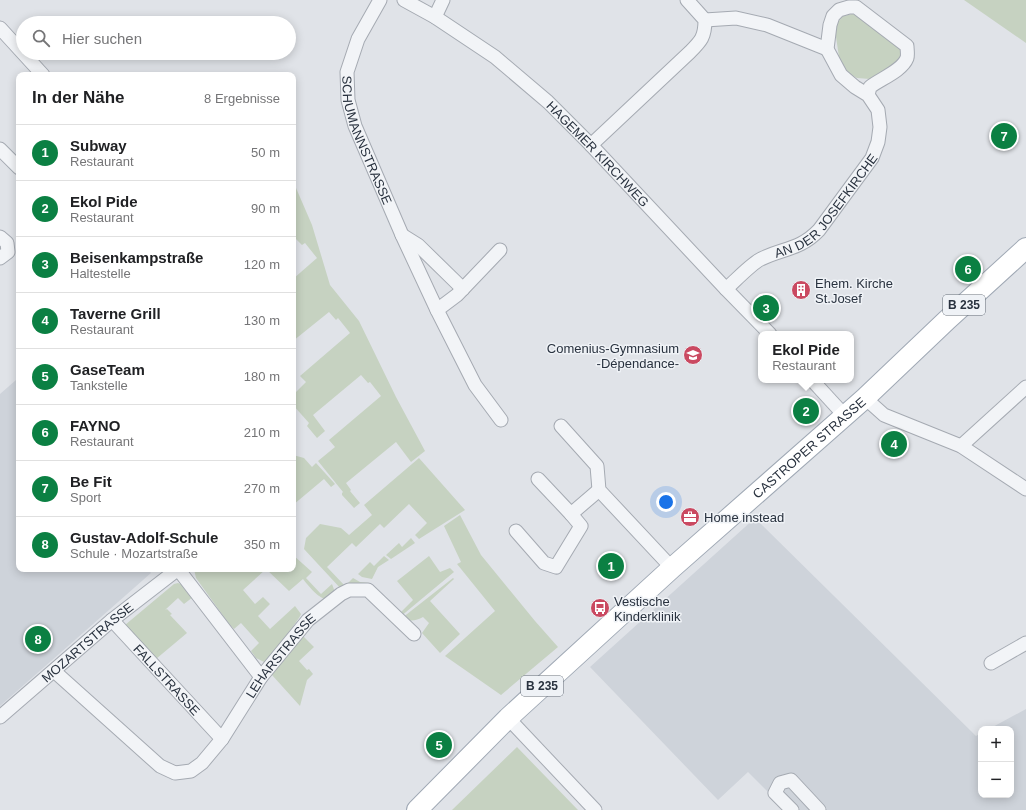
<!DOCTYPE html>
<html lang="de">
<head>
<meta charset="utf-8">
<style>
  :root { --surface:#fff; --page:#f2f2f2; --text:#202124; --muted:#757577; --line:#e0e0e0; --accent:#0b8043 }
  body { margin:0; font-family:Helvetica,sans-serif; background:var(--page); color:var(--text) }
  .controls { position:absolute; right:12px; bottom:12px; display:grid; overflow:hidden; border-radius:8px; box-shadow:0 2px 10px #0003 }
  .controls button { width:36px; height:36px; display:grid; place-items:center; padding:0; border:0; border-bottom:1px solid var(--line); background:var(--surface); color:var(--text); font:20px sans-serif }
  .you { position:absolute; left:666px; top:502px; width:14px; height:14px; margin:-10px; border:3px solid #fff; border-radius:50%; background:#1a73e8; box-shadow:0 0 0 6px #1a73e833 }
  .badge { display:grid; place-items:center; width:26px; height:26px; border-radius:50%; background:var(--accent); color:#fff; font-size:13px; font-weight:700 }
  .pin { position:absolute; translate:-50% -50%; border:2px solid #fff; box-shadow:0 1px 4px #0006 }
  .popup { position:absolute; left:758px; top:331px; width:96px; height:52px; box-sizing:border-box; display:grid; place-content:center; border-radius:8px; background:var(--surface); filter:drop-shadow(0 1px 3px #0005); font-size:13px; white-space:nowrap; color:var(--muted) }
  .popup b { font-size:15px; color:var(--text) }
  .popup::after { content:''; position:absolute; left:50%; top:100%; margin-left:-8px; border:8px solid transparent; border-top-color:var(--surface) }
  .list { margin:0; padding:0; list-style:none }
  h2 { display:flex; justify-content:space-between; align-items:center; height:52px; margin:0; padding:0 16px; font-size:17px }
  h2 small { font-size:13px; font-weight:400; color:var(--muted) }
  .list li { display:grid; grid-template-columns:26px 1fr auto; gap:12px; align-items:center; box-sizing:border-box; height:56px; padding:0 16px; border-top:1px solid var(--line) }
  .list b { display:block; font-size:15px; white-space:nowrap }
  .list p { margin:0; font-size:13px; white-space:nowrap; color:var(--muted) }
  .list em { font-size:13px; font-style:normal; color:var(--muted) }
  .icon { flex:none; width:22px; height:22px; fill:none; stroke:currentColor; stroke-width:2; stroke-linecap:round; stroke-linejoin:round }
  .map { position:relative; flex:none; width:1026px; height:810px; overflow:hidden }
  .search { position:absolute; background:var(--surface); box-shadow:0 2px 10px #0003; left:16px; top:16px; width:280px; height:44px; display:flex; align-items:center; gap:10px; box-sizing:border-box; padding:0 14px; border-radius:22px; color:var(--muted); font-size:15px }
  .panel { position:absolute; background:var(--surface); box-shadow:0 2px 10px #0003; left:16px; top:72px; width:280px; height:500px; border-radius:8px }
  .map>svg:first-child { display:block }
  .built { fill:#ced3da }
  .green { fill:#c6d2c1 }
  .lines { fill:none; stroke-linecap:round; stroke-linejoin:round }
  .minor-casing { stroke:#a5aab2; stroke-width:15 }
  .primary-casing { stroke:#9fa8b4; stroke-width:22 }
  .minor { stroke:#f2f4f7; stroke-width:13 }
  .primary { stroke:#fff; stroke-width:20 }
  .labels { text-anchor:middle; stroke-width:3; stroke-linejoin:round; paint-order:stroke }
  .shield { fill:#eff2f6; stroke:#646c76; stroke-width:1 }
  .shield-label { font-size:12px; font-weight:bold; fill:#29323f }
  .street-label { font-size:13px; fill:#29323f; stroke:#eff2f6 }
  .poi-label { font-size:13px; fill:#29323f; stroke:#eff2f6; text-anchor:start }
</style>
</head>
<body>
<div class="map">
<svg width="1026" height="810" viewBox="0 0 1026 810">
  <rect width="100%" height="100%" fill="#e0e3e8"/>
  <path class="built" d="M16,380l3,4v185h129l3,4 -151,133v-312z
    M755,518l221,218 5,-3v62h30v-66h-22l37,-20v101h-240l-38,-38 -30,28 -128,-133z"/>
  <path class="green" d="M964,0h62v43z
    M852,14l8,2 41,34 1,5 -3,6 -8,8 -21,10 -13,-1 -11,-6 -6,-8 -5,-34 3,-8 5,-6z
    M293,181l19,44 18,60 29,36 37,76 29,54 -14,11 -15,-20 -50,41 5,7 -1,1 10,12 -6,5 -12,-13v-2l1,-1 -25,-31 17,-14 -6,-7 52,-44 -11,-14 -2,1 -7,-8 -48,40 12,16 -8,7 -10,-12 2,-3 -16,-18v-10l13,-13 -6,-6 50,-43 -12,-15 -2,2 -7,-8 -36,29v-62l24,-21 -12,-15 -3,2 -7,-7 -2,1z
    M293,455l11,3 8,9 4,-4 19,21 -4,3 -7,-8 -31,26z
    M419,458l46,52 -46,29 -4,-4 12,-12 -18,-19 -25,24 -4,-4 -24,23 -4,-4 -25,24 18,19 8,-8 7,4 10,1 -1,3 -27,4 -38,-41 2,-11 14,-14 21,4 8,7 23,-20 -8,-10z
    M460,515l21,40 54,66 23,26 -57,48 -56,-39 50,-45 -38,-47 4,-2 -17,-36z
    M411,538l4,5 -24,16 -5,-4 13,-12 3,4z
    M293,555l19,17 -6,6 15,16 11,-10 4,11 -7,6c-12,-4 -18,-12 -26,-22l-14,12 -23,-22 -23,21 12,14 8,-7 7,7 -12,12 12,13 25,-23 6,8c-1,5 -33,46 -37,48l-8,-4 -5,-7 8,-8 -18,-20 -7,6 -5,-5 -33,-46 -2,-9h99z
    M384,556l5,4 -11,7 -6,12 -10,-2 -4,-3 12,-12 4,4z
    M429,556l11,16 10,-4 4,4 -54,45 -2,-2 15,-15 -16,-19z
    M453,578l1,1 -24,22 30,33 -20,19 -18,-20 7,-10 -6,-6c-7,4 -13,5 -21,1z
    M178,583l5,2 10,12 -9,7 -6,-6 -13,12 2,-1 5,5 -2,1 17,18 -31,26 -31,-34 49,-41z
    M303,636l11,11 -15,14 8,9 2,-1 4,5 -6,6 -7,26 -28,-31 15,-22z
    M517,747l61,63h-126z"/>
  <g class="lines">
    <g class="minor-casing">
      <g id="minor">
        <path id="s1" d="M380,0l-22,39 -11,33 1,28 7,26 47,109 35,75 38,75 26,35"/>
        <path id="s2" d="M404,0l31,17 60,40 53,45 43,43 135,144 44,45"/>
        <path d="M435,17l8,-17"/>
        <path d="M705,20l31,-2 31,7 60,24"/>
        <path d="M0,28l43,47"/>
        <path d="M591,145l99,-93c11,-11 15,-15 15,-32l-18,-20"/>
        <path d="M0,149l19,19"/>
        <path d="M402,235l16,10 45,44"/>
        <path d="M0,237l7,6 1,9 -8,6"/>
        <path id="s3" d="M726,289c8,-7 26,-26 35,-30 22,-11 39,-9 58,-29l53,-72 6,-16 2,-15 -2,-17 -10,-15 2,-8c10,-8 32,-16 37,-29 1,-3 0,-9 0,-12l-51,-39h-7l-10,3 -6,6 -3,9 -3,24 14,26 14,12 13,8"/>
        <path d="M437,310l20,-15 43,-45"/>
        <path d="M812,380l33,36"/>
        <path d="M865,398l19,17 77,31 65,43"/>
        <path d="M561,426l36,40 2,24 73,78"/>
        <path d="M961,446l65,-59"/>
        <path d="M538,479l33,35 28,-24"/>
        <path d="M516,531l28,32 12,4 25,-41 -10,-12"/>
        <path d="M178,569l83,108"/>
        <path id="s4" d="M112,620l110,119"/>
        <path d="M991,663l35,-20"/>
        <path id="s5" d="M54,671l106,95 15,7 16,-2 11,-8 20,-24 39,-62 47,-57 33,-26 8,-4h19l46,44"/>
        <path id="s6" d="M0,717l112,-97 66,-51"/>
        <path d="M508,718l87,92"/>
        <path d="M792,810l-17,-17 5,-10 11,-3 28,30"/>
      </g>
    </g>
    <g class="primary-casing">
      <g id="primary">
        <path id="s7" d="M417,810l91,-92 164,-150 193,-170 82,-78 79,-72"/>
      </g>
    </g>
    <use href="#minor" class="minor"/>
    <use href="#primary" class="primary"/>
  </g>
  <defs>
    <g id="building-disc" transform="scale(1)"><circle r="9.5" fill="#ca4961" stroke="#eff2f6"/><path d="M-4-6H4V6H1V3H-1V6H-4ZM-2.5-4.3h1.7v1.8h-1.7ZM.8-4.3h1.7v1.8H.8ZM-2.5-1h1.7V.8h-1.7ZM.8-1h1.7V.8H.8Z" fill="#fff"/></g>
    <g id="school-disc" transform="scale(1)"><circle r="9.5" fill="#ca4961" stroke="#eff2f6"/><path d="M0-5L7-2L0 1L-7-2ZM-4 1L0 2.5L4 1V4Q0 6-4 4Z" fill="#fff"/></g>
    <g id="office-disc" transform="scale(1)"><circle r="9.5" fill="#ca4961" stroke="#eff2f6"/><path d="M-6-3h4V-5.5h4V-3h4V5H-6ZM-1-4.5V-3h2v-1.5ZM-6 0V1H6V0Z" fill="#fff"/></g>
    <g id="bus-disc" transform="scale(1)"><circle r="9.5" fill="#ca4961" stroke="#eff2f6"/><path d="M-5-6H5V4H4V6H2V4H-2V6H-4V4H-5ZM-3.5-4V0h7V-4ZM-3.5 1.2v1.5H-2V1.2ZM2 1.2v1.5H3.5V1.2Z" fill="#fff"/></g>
  </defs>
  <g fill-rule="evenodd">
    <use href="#building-disc" x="801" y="290"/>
    <use href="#school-disc" x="693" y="355"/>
    <use href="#office-disc" x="690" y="517"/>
    <use href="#bus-disc" x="600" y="608"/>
  </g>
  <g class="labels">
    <g class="shield">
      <rect x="943" y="295" width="42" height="20" rx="3"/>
      <rect x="521" y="676" width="42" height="20" rx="3"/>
    </g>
    <g class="shield-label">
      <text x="964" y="309">B 235</text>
      <text x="542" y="690">B 235</text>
    </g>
    <g class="street-label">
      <text dy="5" stroke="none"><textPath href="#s1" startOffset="151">SCHUMANNSTRASSE</textPath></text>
      <text dy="5" stroke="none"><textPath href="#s2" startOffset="249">HAGEMER KIRCHWEG</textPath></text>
      <text dy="5" stroke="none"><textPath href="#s3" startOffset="133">AN DER JOSEFKIRCHE</textPath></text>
      <text dy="5" stroke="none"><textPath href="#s7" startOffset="534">CASTROPER STRASSE</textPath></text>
      <text dy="5" stroke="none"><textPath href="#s6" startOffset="115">MOZARTSTRASSE</textPath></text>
      <text dy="5" stroke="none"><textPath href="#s5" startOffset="322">LEHARSTRASSE</textPath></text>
      <text dy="5" stroke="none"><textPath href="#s4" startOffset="81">FALLSTRASSE</textPath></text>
    </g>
    <g class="poi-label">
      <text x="815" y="288">Ehem. Kirche<tspan x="815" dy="15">St.Josef</tspan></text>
      <text x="679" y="353" text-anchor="end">Comenius-Gymnasium<tspan x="679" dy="15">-Dépendance-</tspan></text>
      <text x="704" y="522">Home instead</text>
      <text x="614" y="606">Vestische<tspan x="614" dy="15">Kinderklinik</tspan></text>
    </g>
  </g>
</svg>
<div class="controls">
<button>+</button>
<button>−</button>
</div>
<div class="you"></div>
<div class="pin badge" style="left:611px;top:566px">1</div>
<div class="pin badge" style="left:806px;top:411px">2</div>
<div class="popup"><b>Ekol Pide</b>Restaurant</div>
<div class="pin badge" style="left:766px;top:308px">3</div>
<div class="pin badge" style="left:894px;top:444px">4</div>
<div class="pin badge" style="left:439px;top:745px">5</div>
<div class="pin badge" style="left:968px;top:269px">6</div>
<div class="pin badge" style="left:1004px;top:136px">7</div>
<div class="pin badge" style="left:38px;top:639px">8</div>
<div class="search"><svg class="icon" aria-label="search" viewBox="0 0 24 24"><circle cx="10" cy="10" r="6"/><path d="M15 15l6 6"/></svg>Hier suchen</div>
<section class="panel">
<h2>In der Nähe<small>8 Ergebnisse</small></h2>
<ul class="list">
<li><span class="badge">1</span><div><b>Subway</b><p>Restaurant</p></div><em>50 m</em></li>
<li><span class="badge">2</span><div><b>Ekol Pide</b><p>Restaurant</p></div><em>90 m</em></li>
<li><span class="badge">3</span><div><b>Beisenkampstraße</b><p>Haltestelle</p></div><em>120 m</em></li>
<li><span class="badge">4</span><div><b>Taverne Grill</b><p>Restaurant</p></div><em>130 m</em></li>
<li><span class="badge">5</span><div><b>GaseTeam</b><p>Tankstelle</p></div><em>180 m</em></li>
<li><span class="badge">6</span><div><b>FAYNO</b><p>Restaurant</p></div><em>210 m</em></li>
<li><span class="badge">7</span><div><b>Be Fit</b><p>Sport</p></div><em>270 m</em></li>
<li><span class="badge">8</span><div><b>Gustav-Adolf-Schule</b><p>Schule · Mozartstraße</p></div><em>350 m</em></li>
</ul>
</section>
</div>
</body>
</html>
